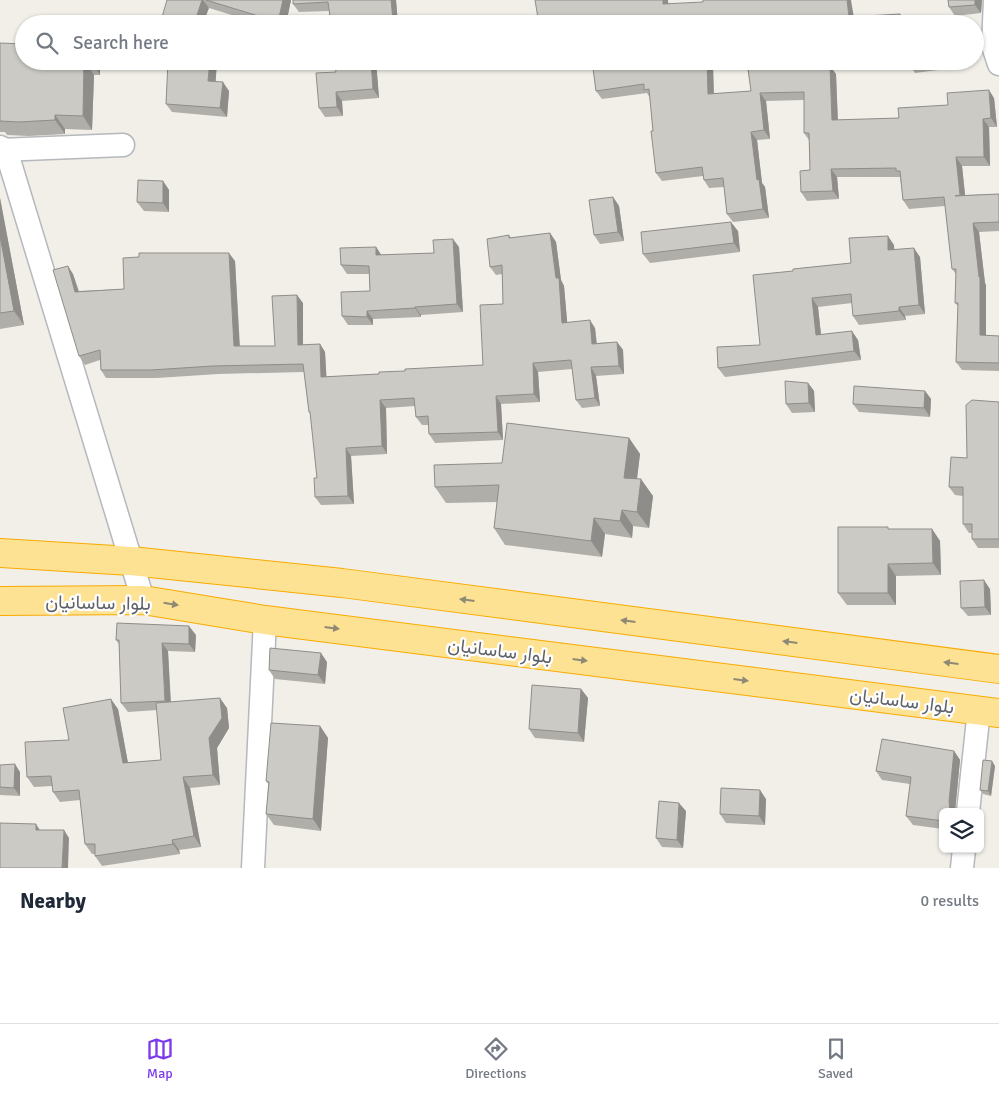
<!DOCTYPE html>
<html lang="en">
<head>
<meta charset="utf-8">
<style>
  :root { --surface:#fff; --page:#f6f6f7; --text:#1f2937; --muted:#747a83; --line:#e0e1e3; --accent:#7c3aed }
  body { margin:0; font-family:Signika,Vazirmatn,sans-serif; background:var(--page); color:var(--text) }
  .controls { position:absolute; right:15px; bottom:15px; display:grid; overflow:hidden; border-radius:8px; box-shadow:0 1px 4px #0004 }
  .controls button { width:45px; height:45px; display:grid; place-items:center; padding:0; border:0; border-bottom:1px solid var(--line); background:var(--surface); color:var(--text); font:25px sans-serif }
  .list { margin:0; padding:0; list-style:none }
  h2 { display:flex; justify-content:space-between; align-items:center; height:65px; margin:0; padding:0 20px; font-size:21px }
  h2 small { font-size:16px; font-weight:400; color:var(--muted) }
  .icon { flex:none; width:28px; height:28px; fill:none; stroke:currentColor; stroke-width:2; stroke-linecap:round; stroke-linejoin:round }
  .map { position:relative; flex:none; width:999px; height:868px; overflow:hidden }
  .search { position:absolute; background:var(--surface); box-shadow:0 1px 4px #0004; left:15px; right:15px; top:15px; height:55px; display:flex; align-items:center; gap:12px; box-sizing:border-box; padding:0 18px; border-radius:28px; color:var(--muted); font-size:19px }
  .sheet { height:155px; background:var(--surface) }
  nav { display:flex; justify-content:space-around; align-items:center; box-sizing:border-box; height:70px; border-top:1px solid var(--line); background:var(--surface); font-size:14px; color:var(--muted) }
  nav a { display:grid; justify-items:center; gap:2px }
  nav .on { color:var(--accent) }
  .map>svg:first-child { display:block }
  .lines { fill:none; stroke-linecap:round; stroke-linejoin:round }
  .street-casing { stroke:#b5b8bc; stroke-width:25 }
  .highway-casing { stroke:#f9ab00; stroke-width:30 }
  .street { stroke:#fff; stroke-width:22 }
  .highway { stroke:#fde293; stroke-width:28 }
  .wall { fill:#afaea9; fill-rule:evenodd }
  .shaded-wall { fill:#8f8d8a }
  .building { fill:#cccac5; stroke:#8f8d8a }
  .oneway { fill:#8e8975 }
  .labels { text-anchor:middle; stroke-width:4.5; stroke-linejoin:round; paint-order:stroke }
  .street-label { font-size:19px; fill:#5f6368; stroke:#fff }
</style>
</head>
<body>
<div class="map">
<svg width="999" height="868" viewBox="0 0 999 868">
  <rect width="100%" height="100%" fill="#f1efe8"/>
  <g class="lines">
    <g class="street-casing">
      <path id="street" d="M995,0l-2,46 6,18
        M0,147l6,3 137,450
        M0,150l123,-5
        M968,812l11,-102
        M253,868l12,-248
        M962,868l2,-19"/>
    </g>
    <g class="highway-casing">
      <path id="highway" d="M0,553l131,8 211,22 657,86
        M0,601l143,-1 122,20 734,93"/>
    </g>
    <use href="#street" class="street"/>
    <use href="#highway" class="highway"/>
  </g>
  <path class="wall" d="M167,0h124l-5,24h-25l-52,-16z
    M293,0h103l2,24h-67l-2,-13 -30,1 -6,-8z
    M948,0h34l-1,13 -26,3 -6,-9z
    M0,43l24,18h76v14h-6l-2,55 -27,-1v5l-36,2 -22,-1 -2,-3h-5z
    M160,61h56l1,2 -2,18 14,10 -2,26 -55,-5 -6,-8 2,-37h-4z
    M376,61l3,37 -37,3 1,15 -18,1 -6,-9 17,-36z
    M592,61h185v6l59,7 2,46 61,-2 49,-13 46,-7 3,29h-8l1,39h-28l3,29 34,-1v37l-20,1 6,51 1,2v50l13,1v35l-37,-1 -6,-8 2,-56 -3,-3 1,-29 -4,-5 -7,-63 -36,3 -6,-9 -3,-23h-63l2,22 -32,2 -6,-9 9,-22 -1,-30 -5,-7v-33l-38,1 4,38 -13,1 5,43 3,4 4,31 -36,4 -6,-8 -3,-27 -15,1 -5,-8 -1,-4 -41,5 -6,-8 -6,-75 -3,-5 -45,6 -6,-8zM713,66h34l4,25 -37,3z
    M908,61h61v5l-54,7 -6,-9z
    M163,181l6,9v22l-25,-1 -7,-9z
    M613,197l6,9 5,35 -24,3 -6,-9z
    M0,198l24,127 -24,4z
    M738,231l2,21 -90,11 -7,-9z
    M550,233l6,9 5,38 3,6 3,36 28,6 2,15 20,-1 6,8 1,24 -28,2 4,30 -18,2 -6,-8 -4,-31 -34,3 2,30 -39,2 2,36 -68,3 -6,-9 -1,-9h-6l-6,-8 -1,-11 -29,2 1,46 -36,2 3,48 -33,1 -6,-8 2,-19 -6,-63 -2,-3 -5,-40 -86,2 -61,4h-51l-5,-8 -1,-10 -15,5 -6,-9 -6,-82 6,17 45,-2 111,-28 5,85h35l28,-43v42l17,-1 5,8 1,25 53,-3 104,-9 20,-61 -1,-30 -6,1 -6,-8 19,-32 2,3z
    M894,245v4l26,8 5,57 -20,2 1,4 -47,5 -6,-9 -1,-13 -34,4 3,28 37,5 3,20 -136,17 -7,-9 42,-23 33,-74 58,-8z
    M376,247l5,8 53,-2 25,-6 4,65 -42,3v2l-48,2v6h-25l-6,-9 28,-25 -1,-17h-22l-6,-9z
    M808,383l6,8 1,21 -23,1 -6,-9z
    M925,391l6,8 -1,18 -71,-5 -6,-8z
    M999,402v146h-21l-6,-9v-6h-3l-6,-9v-28l-8,-1 -6,-8z
    M629,438l11,16 -3,25 16,17 -4,32 -16,-2 -1,12 -27,-4 -3,23 -97,-12 -11,-17 3,-26 -51,1 -11,-16 67,-24z
    M889,529h43l8,12 1,34 -45,1v29h-49l-9,-12z
    M990,589l1,26 -23,1 -7,-8z
    M196,635l-1,17 -27,-1 3,51 56,6 2,20 -12,20 3,37 -30,3 11,59 -22,3 1,4 -78,12 -7,-10v-2h-3l-7,-10 -5,-44 -20,2 -7,-10 -1,-6 -18,1 -7,-10 42,-37 49,-31 10,54 33,-3 -4,-50 -29,2 -7,-9 -2,-59 -3,-4z
    M327,662l-2,22 -50,-5 -6,-9z
    M581,689l7,9 -4,44 -49,-4 -6,-9z
    M320,726l8,12 -7,93 -47,-6 -8,-11 3,-29 -3,-4z
    M954,751l6,9 -5,52h-12v17l-30,-4 -7,-9 4,-32 -28,-4 -6,-9z
    M0,765l20,7v24l-20,-1z
    M995,766l-4,30 -8,-2 -3,-4z
    M766,799l-1,26 -39,-2 -6,-9z
    M686,811l-3,37 -21,-1 -6,-9z"/>
  <path class="shaded-wall" d="M202,0h1l6,8 -6,16h-9z
    M283,0h8l-5,24h-7l-1,-2z
    M391,0h5l2,24h-2l-3,-4z
    M663,0h5l1,13 -6,-9z
    M847,0h4l4,24 -6,-7z
    M975,0h7l-1,13 -6,-8z
    M900,14l6,8v2h-5z
    M84,61l10,14 -2,55 -9,-14z
    M91,61h9v14z
    M210,61h6l1,2 -2,27 -7,-9z
    M371,61h5l3,37 -6,-9z
    M707,61h3l3,5 1,37 -6,-9z
    M772,61h5l1,15 -6,-9z
    M830,66l6,8 2,54 -6,-8z
    M223,82l6,9 -2,26 -7,-9z
    M989,90l5,8 3,29 -6,-9z
    M336,92l6,9 1,15 -6,-9z
    M760,93l6,8 4,38 -6,-9z
    M55,115l10,14v5l-10,-14z
    M983,119l6,8 1,39 -6,-9z
    M751,132l6,8 5,43 3,4 4,31 -6,-9 -6,-29z
    M956,157l6,9 4,38 -6,-9z
    M831,169l6,8 2,22 -6,-8z
    M163,181l6,9v22l-6,-9z
    M613,197l6,9 5,35 -6,-9z
    M0,198l24,127 -10,-14 -14,-75z
    M731,222l7,9 2,21 -6,-9z
    M973,223l6,9 6,51 1,2v58l-6,-8 -1,-58z
    M550,233l6,9 5,38 3,6 4,45 -6,-8z
    M888,236l6,9 1,14 -7,-9z
    M453,239l6,8 4,65 -6,-8z
    M376,247l6,9 -6,-1z
    M914,248l6,9 5,57 -6,-9z
    M229,253l6,8 5,94 -6,-9z
    M68,266l5,8 8,26 -6,-8z
    M297,295l6,8v50l-5,-8z
    M812,298l6,9 4,37 -6,-9z
    M415,307l6,8v2l-6,-9z
    M899,307l6,9 1,4 -7,-9z
    M367,311l6,8v6l-6,-8z
    M590,320l5,8 2,24 -5,-8z
    M852,331l6,9 3,20 -7,-9z
    M617,342l6,8 1,24 -5,-8z
    M320,344l5,8 2,33 -6,-8z
    M533,363l5,9 2,30 -6,-8z
    M591,367l5,9 4,30 -5,-8z
    M808,383l6,8 1,21 -6,-9z
    M925,391l6,8 -1,18 -6,-9z
    M496,396l5,8 2,36 -5,-8z
    M380,400l6,8 1,46 -5,-8z
    M629,438l11,16 -5,40 -11,-16z
    M346,448l5,8 3,48 -6,-8z
    M641,479l12,17 -4,32 -12,-16z
    M622,510l11,16 -1,12 -12,-17z
    M594,518l11,16 -3,23 -11,-16z
    M932,529l8,12 1,34 -8,-12z
    M888,564l8,12v29l-8,-12z
    M984,580l6,9 1,26 -6,-8z
    M189,626l7,9 -1,17 -6,-8z
    M162,643l6,8 3,59 -6,-9z
    M321,653l6,9 -2,22 -7,-9z
    M581,689l7,9 -4,44 -6,-9z
    M220,698l7,10 2,20 -12,20 3,37 -7,-10 -4,-37z
    M111,699l7,10 12,65 -7,-11z
    M320,726l8,12 -7,93 -8,-12z
    M954,751l6,9 -5,52h-3l-2,-3 -1,-7z
    M992,761l3,5 -4,30 -3,-5z
    M15,764l5,8v24l-6,-8z
    M183,777l7,11 11,59 -7,-11z
    M760,790l6,9 -1,26 -6,-9z
    M679,803l7,8 -3,37 -6,-8z
    M36,824l5,8 -5,-2z
    M64,830l5,8 -1,30h-6z
    M172,840l7,10 1,4 -7,-10z"/>
  <path class="building" d="M167,0h35l-8,24h-34z
    M206,0h77l-5,22z
    M293,0h98l2,20 -25,2v2h-37l-3,-22 -35,2z
    M535,0h128v4l40,-2v-2h144l2,17 51,-3 1,10h-311v-2l-9,2h-42z
    M948,0h27v5l-26,2z
    M0,43l24,1v17h60l-1,55 -28,-1v5l-36,2 -19,-1z
    M168,61h42l-2,20 15,1 -3,26 -54,-4z
    M334,61h37l2,28 -37,3 1,15 -18,1 -3,-35 20,-1z
    M592,61h115l1,33 43,-3 -4,-30h25v6l58,-1 2,54 67,-2 -1,-10 50,-3 -1,-12 42,-3 2,28 -8,1 1,38h-28l4,38 -5,1 44,-2v28l-26,1 6,54h1v58l19,1v27l-43,-1 2,-59h-3l1,-34h-4l-8,-72 -41,3 -3,-29h-4v-3l-65,1 2,22 -32,1 -1,-21 10,-1 -1,-37h-5v-41l-44,1 4,37 -13,2 6,48 2,-1 4,30 -36,5 -4,-36 -19,2 -2,-13 -46,6 -5,-42h2l-4,-42 -5,1v-6l-48,7z
    M908,61h21l-20,3z
    M138,180l25,1v22l-26,-1z
    M613,197l5,35 -24,3 -5,-35z
    M731,222l3,21 -91,11 -2,-22z
    M550,233l6,45h3l3,45 28,-3 2,24 25,-2 2,24 -28,1 4,31 -19,2 -5,-40 -38,3 1,31 -38,2 2,36 -69,2 -1,-18 -12,1 -2,-19 -34,2 2,46 -36,2 2,48 -33,1 -1,-19h3l-7,-66h-1l-6,-48 -90,2 -62,4h-50l-1,-20 -21,6 -26,-86 15,-4 7,26 49,-3 -1,-31 16,-1v-4h90l5,93h41l-3,-50 25,-1 1,50 22,-1 1,33 58,-3v-2l26,-1v-2l78,-4 -3,-60 23,-1 -1,-39 -12,2 -3,-28 22,-4v3z
    M0,236l14,75 -14,2z
    M888,236v14l26,-2 5,57 -20,2v4l-46,5 -2,-22 -39,4 4,37 36,-4 2,20 -136,17 -1,-21 43,-2 -7,-70 40,-4v-2l58,-6 -2,-25z
    M453,239l4,65 -42,3v1l-48,3v6l-25,-1 -1,-24 29,-1 -1,-25 -28,-1 -1,-17 36,-1v8l58,-2 -1,-13z
    M785,381l23,2 1,20 -23,1z
    M854,386l71,5 -1,17 -71,-4z
    M972,400l27,2v137h-27v-15h-9v-37h-14l2,-30 16,1 -1,-53z
    M507,423l122,15 -5,40 17,1 -4,33 -15,-2 -2,11 -26,-3 -3,23 -97,-13 5,-43 -64,2 -1,-22 68,-2z
    M838,527h50v2h44l1,34 -45,1v29h-50z
    M984,580l1,27 -24,1 -1,-27z
    M117,623l72,3v18l-27,-1 3,58 -44,2 -2,-63h-3z
    M270,648l51,5 -3,22 -49,-5z
    M532,685l49,4 -3,44 -49,-4z
    M220,698l2,20 -13,20 4,37 -30,2 11,59 -22,4 1,4 -78,12v-12h-10l-6,-54 -26,2 -2,-16 -24,1 -2,-35 44,-2 -6,-32 48,-9 12,64 38,-3 -5,-57z
    M271,723l49,3 -7,93 -47,-5 3,-32 -3,-1z
    M882,739l72,12 -5,51 1,7 3,3h-10v9l-37,-5 5,-39 -35,-6z
    M983,760l9,1 -4,30 -8,-1z
    M15,764l-1,24 -14,-1v-22z
    M721,788l39,2 -1,26 -39,-2z
    M659,801l20,2 -2,37 -21,-2z
    M0,823l36,1v6h28l-2,38h-62z"/>
  <defs><path id="oneway-solid" d="M-6-.8H1V-3.2L6.5 0L1 3.2V.8H-6Z" transform="scale(1.25)"/></defs>
  <g class="oneway">
    <use href="#oneway-solid" transform="translate(467 600) rotate(-173)"/>
    <use href="#oneway-solid" transform="translate(171 604) rotate(9)"/>
    <use href="#oneway-solid" transform="translate(628 621) rotate(-173)"/>
    <use href="#oneway-solid" transform="translate(332 628) rotate(7)"/>
    <use href="#oneway-solid" transform="translate(790 642) rotate(-173)"/>
    <use href="#oneway-solid" transform="translate(580 660) rotate(7)"/>
    <use href="#oneway-solid" transform="translate(951 663) rotate(-173)"/>
    <use href="#oneway-solid" transform="translate(741 680) rotate(7)"/>
  </g>
  <g class="labels">
    <g class="street-label">
      <text transform="translate(98 602) rotate(1)" y="7">بلوار ساسانیان</text>
      <text transform="translate(500 650) rotate(7)" y="7">بلوار ساسانیان</text>
      <text transform="translate(902 700) rotate(7)" y="7">بلوار ساسانیان</text>
    </g>
  </g>
</svg>
<div class="controls">
<button><svg class="icon" aria-label="layers" viewBox="0 0 24 24"><path d="M12 4l9 5-9 5-9-5zM3 14l9 5 9-5"/></svg></button>
</div>
<div class="search"><svg class="icon" aria-label="search" viewBox="0 0 24 24"><circle cx="10" cy="10" r="6"/><path d="M15 15l6 6"/></svg>Search here</div>
</div>
<section class="sheet">
<h2>Nearby<small>0 results</small></h2>
<ul class="list">
</ul>
</section>
<nav>
<a class="on"><svg class="icon" aria-label="map" viewBox="0 0 24 24"><path d="M3 6l6-2 6 2 6-2v14l-6 2-6-2-6 2zM9 4v14M15 6v14"/></svg>Map</a>
<a><svg class="icon" aria-label="directions" viewBox="0 0 24 24"><path d="M12 3l9 9-9 9-9-9zM9 14v-3h6M13 9l2 2-2 2"/></svg>Directions</a>
<a><svg class="icon" aria-label="saved" viewBox="0 0 24 24"><path d="M7 4h10v16l-5-4-5 4z"/></svg>Saved</a>
</nav>
</body>
</html>
